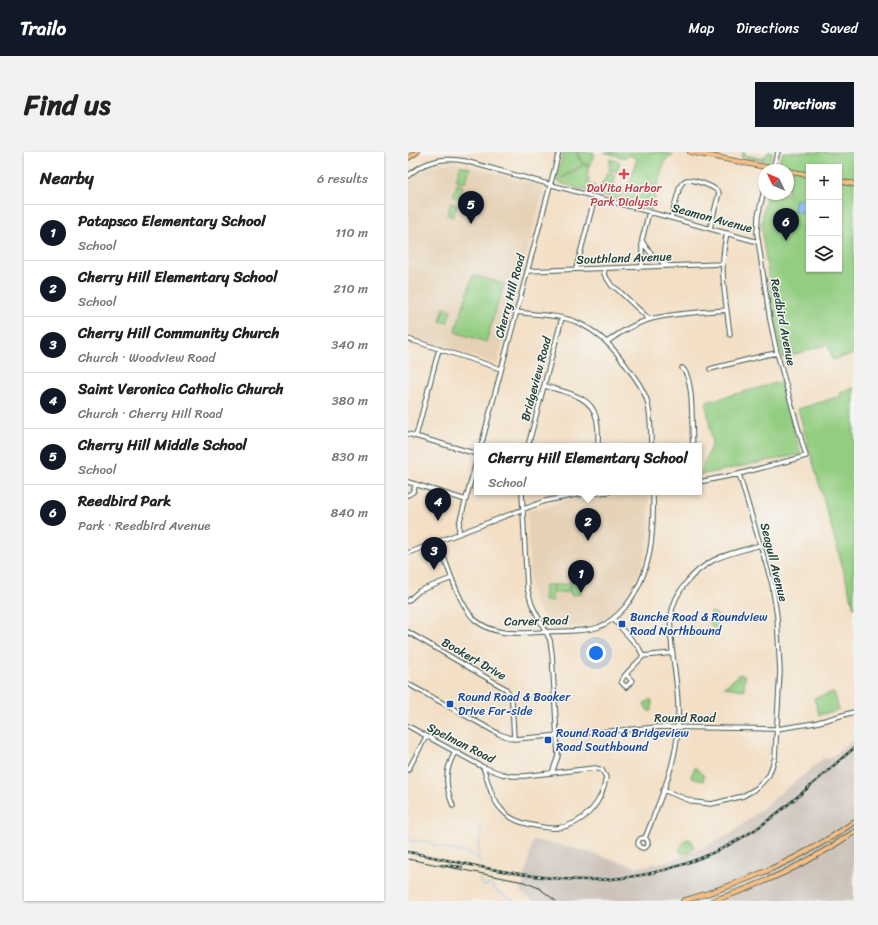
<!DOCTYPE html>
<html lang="en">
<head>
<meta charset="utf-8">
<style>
  :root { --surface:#fff; --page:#f2f2f2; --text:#222; --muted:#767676; --line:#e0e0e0; --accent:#111827 }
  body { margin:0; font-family:Sriracha,sans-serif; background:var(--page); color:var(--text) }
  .controls { position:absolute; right:12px; top:12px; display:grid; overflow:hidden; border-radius:0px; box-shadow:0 1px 3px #0004 }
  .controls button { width:36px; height:36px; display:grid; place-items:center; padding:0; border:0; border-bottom:1px solid var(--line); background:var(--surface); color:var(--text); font:20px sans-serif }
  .compass { position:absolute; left:350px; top:12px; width:36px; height:36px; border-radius:50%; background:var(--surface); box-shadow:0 1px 3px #0004; rotate:314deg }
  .you { position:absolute; left:188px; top:501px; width:14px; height:14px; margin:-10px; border:3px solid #fff; border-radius:50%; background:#1a73e8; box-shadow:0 0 0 6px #1a73e833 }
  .badge { display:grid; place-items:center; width:26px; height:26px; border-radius:50%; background:var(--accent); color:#fff; font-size:13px; font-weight:700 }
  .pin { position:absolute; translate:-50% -33px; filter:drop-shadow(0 1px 2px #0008) }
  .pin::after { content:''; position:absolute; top:21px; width:14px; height:12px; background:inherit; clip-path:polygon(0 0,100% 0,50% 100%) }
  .popup { position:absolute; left:66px; top:291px; width:228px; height:52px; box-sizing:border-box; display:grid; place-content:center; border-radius:0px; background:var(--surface); filter:drop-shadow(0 1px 3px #0005); font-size:13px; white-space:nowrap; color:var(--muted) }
  .popup b { font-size:15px; color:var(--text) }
  .popup::after { content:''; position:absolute; left:50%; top:100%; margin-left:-8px; border:8px solid transparent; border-top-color:var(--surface) }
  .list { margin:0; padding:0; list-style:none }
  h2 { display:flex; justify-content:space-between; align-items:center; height:52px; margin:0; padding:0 16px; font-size:17px }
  h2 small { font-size:13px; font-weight:400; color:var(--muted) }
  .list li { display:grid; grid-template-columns:26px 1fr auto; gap:12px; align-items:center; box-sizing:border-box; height:56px; padding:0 16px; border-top:1px solid var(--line) }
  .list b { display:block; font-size:15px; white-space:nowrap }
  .list p { margin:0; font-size:13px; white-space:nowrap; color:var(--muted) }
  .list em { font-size:13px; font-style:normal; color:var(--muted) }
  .icon { flex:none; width:22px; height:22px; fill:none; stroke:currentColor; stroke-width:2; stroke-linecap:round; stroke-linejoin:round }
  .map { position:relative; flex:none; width:446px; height:749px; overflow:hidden; border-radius:0px }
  header { display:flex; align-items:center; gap:24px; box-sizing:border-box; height:56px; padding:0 20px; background:var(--accent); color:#fff }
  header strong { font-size:19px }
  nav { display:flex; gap:22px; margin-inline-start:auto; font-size:14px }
  .intro { display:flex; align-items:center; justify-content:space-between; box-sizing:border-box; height:96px; padding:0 24px }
  h1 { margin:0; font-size:28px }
  .button { padding:10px 18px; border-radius:0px; background:var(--accent); color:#fff; font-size:14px; font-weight:700 }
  main { display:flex; gap:24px; padding:0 24px }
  aside { flex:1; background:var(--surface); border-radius:0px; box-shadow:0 1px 3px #0004 }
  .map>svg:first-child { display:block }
  .built { fill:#e5d1b6 }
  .industrial { fill:#ccc2b9 }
  .green { fill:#93cd81; stroke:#59855a; fill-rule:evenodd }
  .water { fill:#89b7f3; stroke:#547a94 }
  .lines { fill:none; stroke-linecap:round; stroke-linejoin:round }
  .stream { stroke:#89b7f3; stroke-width:1 }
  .minor-casing { stroke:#3f554a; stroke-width:5.5 }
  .major-casing { stroke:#3f554a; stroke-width:6 }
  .minor { stroke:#fff; stroke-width:3.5 }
  .major { stroke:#f5be86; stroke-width:4.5 }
  .tram { stroke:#1f3d34; stroke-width:1 }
  .rail-casing { stroke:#1f3d34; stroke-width:2.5 }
  .rail { stroke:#f6f6f2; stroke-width:1; stroke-dasharray:3; stroke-linecap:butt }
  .health-dot { fill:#e0444e; stroke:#f6f6f2; stroke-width:1.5 }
  .transit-dot { fill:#1a4fb4; stroke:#f6f6f2; stroke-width:1.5 }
  .labels { text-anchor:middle; stroke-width:3; stroke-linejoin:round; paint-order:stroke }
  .health-label { font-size:12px; fill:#be3a42; stroke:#f6f6f2 }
  .street-label { font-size:12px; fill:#1f3d34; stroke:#f6f6f2 }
  .transit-label { font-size:12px; fill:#164399; stroke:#f6f6f2; text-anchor:start }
</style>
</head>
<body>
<header>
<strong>Trailo</strong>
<nav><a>Map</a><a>Directions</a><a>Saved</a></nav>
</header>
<div class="intro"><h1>Find us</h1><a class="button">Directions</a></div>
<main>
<aside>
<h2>Nearby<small>6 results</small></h2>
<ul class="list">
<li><span class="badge">1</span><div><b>Patapsco Elementary School</b><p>School</p></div><em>110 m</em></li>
<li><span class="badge">2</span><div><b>Cherry Hill Elementary School</b><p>School</p></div><em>210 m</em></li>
<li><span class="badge">3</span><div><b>Cherry Hill Community Church</b><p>Church · Woodview Road</p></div><em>340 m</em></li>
<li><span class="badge">4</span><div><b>Saint Veronica Catholic Church</b><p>Church · Cherry Hill Road</p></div><em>380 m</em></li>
<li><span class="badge">5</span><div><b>Cherry Hill Middle School</b><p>School</p></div><em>830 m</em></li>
<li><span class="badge">6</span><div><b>Reedbird Park</b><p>Park · Reedbird Avenue</p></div><em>840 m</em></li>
</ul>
</aside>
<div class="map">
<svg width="446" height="749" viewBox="0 0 446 749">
  <rect width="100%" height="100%" fill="#f6f6f2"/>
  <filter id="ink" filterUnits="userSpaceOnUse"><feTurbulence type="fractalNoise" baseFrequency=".025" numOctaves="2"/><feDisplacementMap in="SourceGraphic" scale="8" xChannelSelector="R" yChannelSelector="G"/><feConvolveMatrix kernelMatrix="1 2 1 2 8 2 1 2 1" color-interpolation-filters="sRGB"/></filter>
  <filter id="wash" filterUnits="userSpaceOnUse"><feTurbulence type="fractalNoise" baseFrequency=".012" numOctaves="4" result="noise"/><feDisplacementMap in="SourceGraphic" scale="16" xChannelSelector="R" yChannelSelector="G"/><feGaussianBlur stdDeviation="0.9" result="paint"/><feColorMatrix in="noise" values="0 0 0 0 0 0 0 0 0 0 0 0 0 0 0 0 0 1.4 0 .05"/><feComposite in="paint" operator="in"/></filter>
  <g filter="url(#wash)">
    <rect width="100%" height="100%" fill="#f3dfc5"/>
    <path class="built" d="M46,10l90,25 -47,177 -89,-29v-153l11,-9 14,-7z
      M241,342v40l-5,24 -8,22 -15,25 -10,10 -14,8 -18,3 -31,1 -12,-23 -5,-17 -4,-75 40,-12z"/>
    <path class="industrial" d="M446,587v162h-320l-13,-9 12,-52 37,7 67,20 32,-6 36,-14 27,-14 92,-75 5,1z"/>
    <path class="green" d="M156,0h11l8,12 -27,17z
      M168,0h18l-3,13 -7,-1z
      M195,0h58l13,3 -9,5 -14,50 -27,-8 13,-44 -10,-3 -2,3z
      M360,0h5l-4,10 -28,-5 1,-4h3v2l18,4 1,-3h2z
      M375,0h71v202l-22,6 -4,-16 -45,14c-8,-28 -11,-56 -15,-85 -4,-27 -10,-52 -1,-79h21v-24h-12zM401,15h30v102h-30z
      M202,7l10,3 -3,10 -8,-2z
      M53,13l9,3 -5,15 -9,-3z
      M176,13l6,1 -3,11 3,2v1h-3l-1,2 9,4 -2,7 -36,-11z
      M200,20l4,1v2l3,1 -2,8 3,1 -1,3 3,1 1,-2 4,1 1,3 -3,10 -23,-7 2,-7z
      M49,32l6,2 -4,12 -6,-2z
      M43,51l6,2 -4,12 -6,-2z
      M65,123l31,9 -18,58 -31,-10z
      M36,156l7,2 -4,13 -7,-2z
      M372,230l21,72 -101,21 12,-32 -6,-41z
      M446,236v220l-56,-199 43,-13 -1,-4z
      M172,427l1,15 -10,1 -1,-15z
      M161,432v8l-15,1 -1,-8z
      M137,433h8l-1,16h-8z
      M303,460l7,3 -2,12 -3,2 -4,-7z
      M333,522l4,2 -1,14 -20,-3 12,-9 2,-3z
      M426,540l5,18 -20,5 -5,-17z
      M241,548h3v11h-4l-4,-7z
      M287,615l9,9 -1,5 -12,-3v-2z
      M278,687l5,1 3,7c-2,5 -8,8 -13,6l-2,-3c4,-4 4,-8 7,-11z"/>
    <path class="water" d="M388,47l13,2v13l-15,-3z"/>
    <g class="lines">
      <path class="stream" d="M0,689h19l11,6 32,7 8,4 2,5
        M70,705l3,-33
        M71,726l4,8h2l5,-2 7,8 18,9"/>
    </g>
  </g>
  <g filter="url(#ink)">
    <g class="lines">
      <g class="minor-casing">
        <path id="minor" d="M364,18l6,-18
          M0,24c16,-15 36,-19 57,-15l293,81
          M263,66l9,-32c2,-3 4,-6 7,-6 7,-1 29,7 32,13l-9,35
          M319,81c-9,35 -1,67 3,102
          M234,89c8,13 13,18 27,25
          M234,115v-27l7,-28
          M197,116l-1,6 8,12 5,3 32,30
          M168,117l19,-72
          M119,119l195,-7
          M108,160c19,3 39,2 58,9 25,10 41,28 56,50 7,9 13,18 17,29 4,15 4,31 4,46
          M0,187l93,30
          M199,190c12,-9 29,-19 44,-23 24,-6 51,-7 76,-9
          M274,216c13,10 9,61 11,78
          M302,217l56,-14 11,-2
          M137,234c18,6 46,9 51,31 3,9 2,20 2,29
          M0,282l69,20
          M8,284l23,-87
          M73,294l78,-294
          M120,294l34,-128
          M0,330l58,18
          M291,330l40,-8 67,-18 -29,-103 -7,-33 -13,-87 1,-17 6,-26
          M114,340l5,96 5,17 18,35 2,14 6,102 -6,17
          M0,343l5,-3 3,-8
          M51,381v-9l18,-65
          M30,389c9,22 20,63 37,79 21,17 44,13 69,12 18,-2 38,1 55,-5 10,-4 19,-12 26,-20 27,-33 29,-74 28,-115
          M0,401l137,-52 31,-6 33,-3
          M0,449l11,-10 33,-13
          M205,467l26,29 4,8
          M0,480l98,57 5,8 1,4 2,38
          M235,504l30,-3
          M218,522l6,7 -6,6 -5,-5c1,-7 17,-19 22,-26
          M0,532l91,50 15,5 145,-12 118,2 38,-6 39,-11
          M0,574l75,41 19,7 10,2h12l71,-8 7,2 4,7c-3,25 -22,48 -49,51 -7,1 -14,-1 -21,-2 -14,-3 -26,-6 -35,-17 -10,-11 -13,-28 -18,-42
          M0,618l18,-33
          M255,638l31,12 17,2 9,-2 23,-6 14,-8 12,-13 6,-17 5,-87 -3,-55 -5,-32 -33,-110
          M45,654c-8,-21 -9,-34 2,-54
          M237,686c14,-36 32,-74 33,-113 1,-20 -1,-40 -4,-61 -2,-16 -5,-32 -3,-48 3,-24 22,-45 43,-56 14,-7 31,-10 46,-15
          M230 691a5 5 0 1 1 10 0a5 5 0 1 1-10 0Z"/>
      </g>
      <g class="major-casing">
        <path id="major" d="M282,0l90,18
          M0,6l9,-6
          M380,19l21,4
          M431,29l15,3
          M275,749c61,-18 119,-42 171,-79
          M304,749c50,-16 99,-39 142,-69"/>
      </g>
      <use href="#minor" class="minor"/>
      <use href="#major" class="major"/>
      <path class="tram" d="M0,707l116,23 15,6 17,13"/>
      <g class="rail-casing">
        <path id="rail" d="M0,700c51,10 103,23 155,27 67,6 137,-13 193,-50 35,-24 66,-54 98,-81
          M34,713l20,2"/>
      </g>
      <use href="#rail" class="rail"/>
    </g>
  </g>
  <path class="health-dot" d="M214 16h4v4h4v4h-4v4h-4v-4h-4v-4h4z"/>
  <g class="transit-dot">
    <rect x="210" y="468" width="8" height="8" rx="2"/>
    <rect x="38" y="548" width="8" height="8" rx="2"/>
    <rect x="136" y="584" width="8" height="8" rx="2"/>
  </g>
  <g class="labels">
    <g class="health-label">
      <text x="216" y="40">DaVita Harbor<tspan x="216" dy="14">Park Dialysis</tspan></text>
    </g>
    <g class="street-label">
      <text transform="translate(304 66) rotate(15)" y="4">Seamon Avenue</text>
      <text transform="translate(216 106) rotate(-2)" y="4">Southland Avenue</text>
      <text transform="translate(102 144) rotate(-75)" y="4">Cherry Hill Road</text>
      <text transform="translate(375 170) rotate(79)" y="4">Reedbird Avenue</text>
      <text transform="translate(128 227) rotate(-75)" y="4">Bridgeview Road</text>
      <text transform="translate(366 410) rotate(76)" y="4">Seagull Avenue</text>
      <text transform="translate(128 469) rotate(-1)" y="4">Carver Road</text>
      <text transform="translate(66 507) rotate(30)" y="4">Bookert Drive</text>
      <text x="277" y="570">Round Road</text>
      <text transform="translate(53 591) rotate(27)" y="4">Spelman Road</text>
    </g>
    <g class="transit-label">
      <text x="222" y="469">Bunche Road &amp; Roundview<tspan x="222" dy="14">Road Northbound</tspan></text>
      <text x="50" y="549">Round Road &amp; Booker<tspan x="50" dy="14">Drive Far-side</tspan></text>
      <text x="148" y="585">Round Road &amp; Bridgeview<tspan x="148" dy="14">Road Southbound</tspan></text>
    </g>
  </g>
</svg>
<div class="controls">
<button>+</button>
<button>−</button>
<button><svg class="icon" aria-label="layers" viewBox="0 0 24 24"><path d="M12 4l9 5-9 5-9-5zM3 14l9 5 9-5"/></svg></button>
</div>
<svg class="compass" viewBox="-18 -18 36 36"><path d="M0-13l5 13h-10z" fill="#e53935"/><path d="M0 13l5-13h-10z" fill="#767676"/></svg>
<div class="you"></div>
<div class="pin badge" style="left:173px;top:441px">1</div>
<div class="pin badge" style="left:180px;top:389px">2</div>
<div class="popup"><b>Cherry Hill Elementary School</b>School</div>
<div class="pin badge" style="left:26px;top:418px">3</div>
<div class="pin badge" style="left:30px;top:369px">4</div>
<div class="pin badge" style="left:63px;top:72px">5</div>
<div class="pin badge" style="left:378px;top:89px">6</div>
</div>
</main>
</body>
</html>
